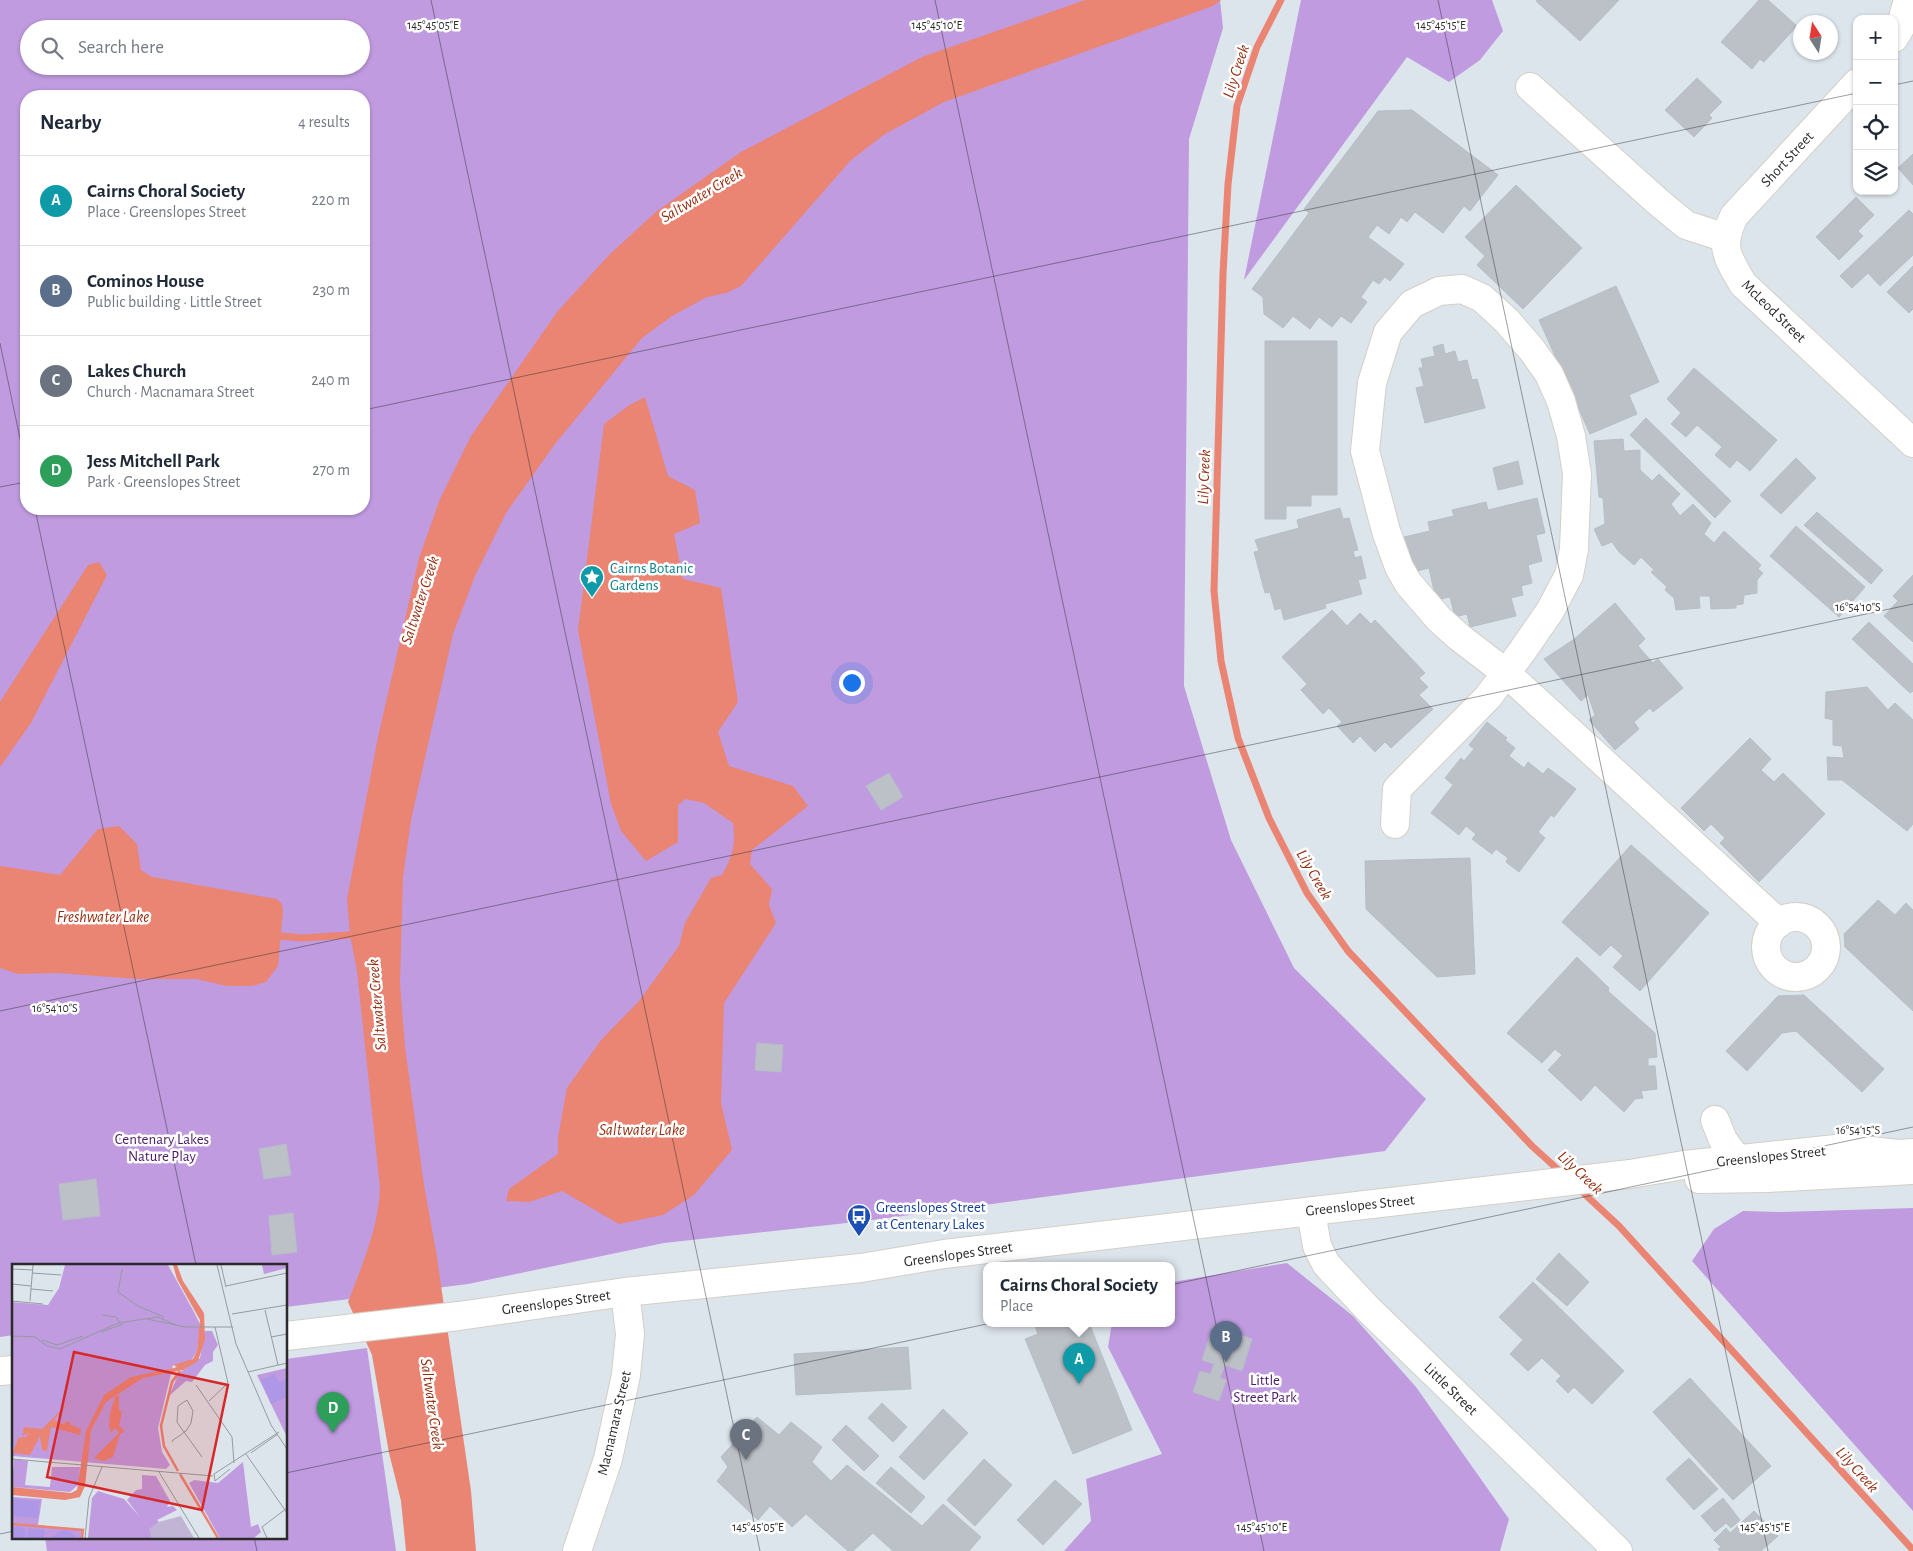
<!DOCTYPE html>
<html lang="en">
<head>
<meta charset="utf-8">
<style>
  :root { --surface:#fff; --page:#f6f6f7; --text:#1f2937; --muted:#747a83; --line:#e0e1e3; --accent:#7e6b3c }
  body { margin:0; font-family:"Alegreya Sans",sans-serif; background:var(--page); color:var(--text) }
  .controls { position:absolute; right:15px; top:15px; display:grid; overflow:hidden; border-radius:10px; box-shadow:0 1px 4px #0004 }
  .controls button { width:45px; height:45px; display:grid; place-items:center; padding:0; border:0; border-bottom:1px solid var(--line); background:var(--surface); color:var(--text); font:25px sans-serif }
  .compass { position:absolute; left:1793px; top:15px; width:45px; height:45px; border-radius:50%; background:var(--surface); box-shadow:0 1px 4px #0004; rotate:348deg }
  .you { position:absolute; left:851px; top:682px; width:18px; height:18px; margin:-12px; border:4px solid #fff; border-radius:50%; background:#1a73e8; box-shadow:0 0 0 8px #1a73e833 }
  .badge { display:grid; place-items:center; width:32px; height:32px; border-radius:50%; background:var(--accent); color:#fff; font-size:16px; font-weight:700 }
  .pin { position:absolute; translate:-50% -41px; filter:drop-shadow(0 1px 2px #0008) }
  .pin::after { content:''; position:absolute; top:26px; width:18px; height:15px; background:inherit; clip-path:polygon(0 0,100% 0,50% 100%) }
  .popup { position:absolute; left:983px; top:1262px; width:192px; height:65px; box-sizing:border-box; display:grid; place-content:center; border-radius:10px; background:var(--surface); filter:drop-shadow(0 1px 4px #0005); font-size:16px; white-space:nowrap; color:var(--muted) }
  .popup b { font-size:19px; color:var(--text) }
  .popup::after { content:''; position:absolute; left:50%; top:100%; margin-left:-10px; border:10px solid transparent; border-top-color:var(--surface) }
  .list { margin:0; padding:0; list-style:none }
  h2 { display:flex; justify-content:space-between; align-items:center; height:65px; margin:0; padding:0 20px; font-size:21px }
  h2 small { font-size:16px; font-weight:400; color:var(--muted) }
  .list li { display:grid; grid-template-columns:32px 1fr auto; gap:15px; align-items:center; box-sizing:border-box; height:90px; padding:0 20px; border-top:1px solid var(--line) }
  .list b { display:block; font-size:19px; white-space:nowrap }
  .list p { margin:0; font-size:16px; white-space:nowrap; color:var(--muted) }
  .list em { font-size:16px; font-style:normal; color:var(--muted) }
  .icon { flex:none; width:28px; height:28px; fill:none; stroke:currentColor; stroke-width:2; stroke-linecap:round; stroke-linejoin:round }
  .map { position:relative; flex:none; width:1913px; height:1551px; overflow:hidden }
  .search { position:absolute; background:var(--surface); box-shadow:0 1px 4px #0004; left:20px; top:20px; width:350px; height:55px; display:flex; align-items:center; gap:12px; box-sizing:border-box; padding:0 18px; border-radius:28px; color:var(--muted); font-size:19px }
  .panel { position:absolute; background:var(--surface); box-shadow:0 1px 4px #0004; left:20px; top:90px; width:350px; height:425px; border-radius:20px }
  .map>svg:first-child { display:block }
  .green { fill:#c09be0; fill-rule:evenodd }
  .water { fill:#ea8473 }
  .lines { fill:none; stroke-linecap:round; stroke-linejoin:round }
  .stream { stroke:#ea8473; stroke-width:7 }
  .building { fill:#bcc1c7; stroke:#b6bec7 }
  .minor-casing { stroke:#d3cfc5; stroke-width:30 }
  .minor { stroke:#fff; stroke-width:28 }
  .ticks { fill:none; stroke:#2a2a2a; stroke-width:1; stroke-opacity:0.45 }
  .labels { text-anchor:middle; stroke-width:5; stroke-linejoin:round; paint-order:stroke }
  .street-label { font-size:15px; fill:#2a2a2a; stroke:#fff }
  .culture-label { font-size:15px; fill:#0d838f; stroke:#fff; text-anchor:start }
  .park-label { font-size:15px; fill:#4d1c65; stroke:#fff }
  .transit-label { font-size:15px; fill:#164399; stroke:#fff; text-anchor:start }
  .water-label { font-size:16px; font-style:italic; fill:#962f12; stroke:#fff }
  .inset-river { fill:none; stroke:#ea8473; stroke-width:2.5 }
  .inset-road { fill:none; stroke:#959a9e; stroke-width:1 }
  .view { fill:#d62828; fill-opacity:0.15; stroke:#d62828; stroke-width:2.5 }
  .inset-edge { fill:none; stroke:#2a2a2a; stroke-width:2.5 }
  .ticks-label { font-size:12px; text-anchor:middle; fill:#2a2a2a; stroke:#fff; stroke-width:5; stroke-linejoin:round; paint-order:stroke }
</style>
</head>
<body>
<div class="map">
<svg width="1913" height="1551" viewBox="0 0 1913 1551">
  <rect width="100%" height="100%" fill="#dde5ec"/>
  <path class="green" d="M0,0h1220l3,28 -34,111 -5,547 47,154 63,128 132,131 -41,52 -520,70 -201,22 -196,41 -182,23v-42h-272v70l-14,2zM29,29h332v37h-332zM26,96h338v413h-338z
    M1301,0h191l11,31 -23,29 -31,22 -42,-25 -163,223z
    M1913,1208v303l-221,-250 22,-32 29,-18 38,1z
    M1287,1263l66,53 63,71 93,132 -9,32h-436l27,-30 -5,-42 76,-25 -54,-107 4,-24h60v-41z
    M367,1348l29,203h-349l-2,-14h241v-178z"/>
  <path class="water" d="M1085,0h136l-8,6 -269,96 -59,32 -34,26 -110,126 -15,7 -19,4 -35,19 -30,22 -87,106 -49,69 -31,63 -22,58 -42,186 -8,57 -3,107 5,63 19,138 12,66 35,240 5,60h-70l-5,-50 -12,-48 -17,-98 -24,-53c14,-37 31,-75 32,-115l-23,-216 -7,-36 -3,-36 31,-162 41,-179 21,-59 31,-63 86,-124 52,-57 48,-44 84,-59 181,-95z
    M645,397l23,79 27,14 5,33 -26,11 9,45 38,9 17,114 -20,30 11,34 64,20 15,20 -56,44 -2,14 22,25 -3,16 7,18 -52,80 -3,100 11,47 -38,45 -31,20 -44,9 -57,-33 -33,11 -23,-1 3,-12 49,-35v-17l9,-49 34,-48 38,-39 40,-55 6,-23 26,-45 11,-3c11,-19 14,-31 11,-52l-29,-20 -18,-4 -8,6v37l-32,19 -25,-30 -10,-27 -33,-174 26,-206 24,-18z
    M99,562l8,13 -76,148 -31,44v-65l88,-137z
    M119,826l18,18 4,26 11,7 125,22 5,5 1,7 -5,55 -12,16 -14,4h-25l-30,-7h-60l-80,-6 -39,1 -18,-6v-102l60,9 38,-46z"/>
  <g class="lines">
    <path class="stream" d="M1281,0l-24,47 -20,59 -9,78 -5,90 -9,317 7,70 17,77 31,80 38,75 41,58 184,195 32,29
      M281,936l21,2 48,-3
      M1577,1187l42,39 294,324"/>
  </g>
  <path class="building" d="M1538,0h81l-39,41 -44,-40z
    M1759,0h9l29,26 -33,36 -4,-3 -8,10 -31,-27z
    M1697,78l25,24 -13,13 3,3 -18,19 -29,-27z
    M1412,110l86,65 -28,36 -6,-5 -21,27 -28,-21 -8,10 -6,-5 -12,17 -12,-9 -9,12 36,27 -14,17 -5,-4 -6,7 -6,-4 -12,17 6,5 -16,21 -10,-7 -9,11 -13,-10 -9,12 -17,-13 -10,12 -19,-14 -1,-17 -11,-8 57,-76 -5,-4 74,-98z
    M1913,154v31l-15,-17z
    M1516,185l66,63 -59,61 -46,-44 8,-9 -20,-19z
    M1856,197l18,18 -16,16 5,5 -24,24 -23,-23z
    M1909,210l4,4v41l-33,31 -12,-13 -16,15 -12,-12z
    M1913,266v43l-4,4 -22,-21z
    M1616,286l43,96 -30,13 8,19 -47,20 -51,-114z
    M1265,341h72v154h-26v11h-25v13h-21z
    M1443,344l2,10 10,-3 3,11 9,-2 5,20 5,-1 8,29 -60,15 -9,-35 8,-2 -5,-18h4l-2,-9 14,-3 -2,-9z
    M1694,368l83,72 -27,31 -13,-11 -7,8 -15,-13 7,-8 -25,-22 -11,12 -15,-13 10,-11 -14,-14z
    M1646,418l85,83 -16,17 -85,-83z
    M1623,439l1,12 16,-1v20l12,11 7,-7 21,20 -9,10 9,12 13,-12 18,19 -7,11 10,9 10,-12 37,34 -3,4 5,4 -6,7v13l-13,2 -1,9 -7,1v3l-25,1 -1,-13h-11l1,12 -24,2 -2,-12 -9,-8 2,-3 -16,-15 3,-2 -13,-13 -7,8 -15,-13 -7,-10 -10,4 -8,-17 11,-5 -2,-26 -4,-1 -5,-56z
    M1796,458l20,20 -35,36 -21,-19z
    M1518,461l5,23 -25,6 -5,-22z
    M1537,498l8,35 -9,2 6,26 -14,4 4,18 -11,3 2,9 -12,3 5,18 -46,11 -3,-13 -12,3 -5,-20 -14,3 -7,-32 -20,5 -9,-35 30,-7 -2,-9 26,-6 -2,-6 34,-8 2,8z
    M1340,508l3,11 6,-1 9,32 -5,1 2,7 6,-2 5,22 -8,2 4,14 -37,10 1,4 -42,12 -3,-12 -6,2 -5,-18 -5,1 -11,-41 5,-1 -4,-11 44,-12 -2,-8z
    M1817,512l66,58 -12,14 -67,-59z
    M1796,526l69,61 -26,30 -69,-61z
    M1913,575v67l-29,-26 14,-15 -5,-5z
    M1615,603l30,36 -7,7 15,17 5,-4 25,29 -30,24 -3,-4 -16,14 5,7 -24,21 -26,-30 6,-5 -7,-20 -7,6 -37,-42 29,-19z
    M1332,610l15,16 13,-13 11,11 4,-4 50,53 -6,5 9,9 -9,8 14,14 -42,39 -6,-6 -10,10 -15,-16 -7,7 -16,-17 5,-4 -13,-14 -6,6 -22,-24 6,-6 -25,-27z
    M1869,622l44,42v27l-3,2 -58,-54z
    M1867,687l21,23 7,-7 18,17v104l-6,7 -65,-51h-14l-1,-23 17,1 -2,-12 -9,-1v-25l-8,-2 1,-26z
    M1487,722l20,16 -2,2 10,8 -6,8 15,12 4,-6 15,12 5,-6 28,21 -22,28 -3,-2 -13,17 7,6 -26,34 -13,-10 2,-4 -12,-9 -4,5 -20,-15 4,-5 -10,-8 -7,9 -28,-22 22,-28 -8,-7 16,-20 3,3 10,-12 -5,-4z
    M1750,738l21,21 -10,11 13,12 9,-9 42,41 -66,68 -39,-39 5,-5 -14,-14 -7,7 -23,-23z
    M889,773l14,24 -22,13 -15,-24z
    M1631,845l78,68 -69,78 -27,-24 10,-11 -12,-11 -11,11 -38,-34z
    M1470,858l5,116 -38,3 -71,-68 -1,-48z
    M1878,900l17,15 11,-12 7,7v101l-68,-64 -1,-13z
    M1577,957l32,31 -1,3 47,42 2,24 -9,1v8h7l2,23 -16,2 2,7 -8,1 -11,13 -29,-27 -14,16 -33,-31 14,-15 -7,-6 -13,14 -35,-30z
    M1804,995l80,74 -22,23 -66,-61 -14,2 -35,38 -21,-20 52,-55z
    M757,1043l26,2 -2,27 -26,-2z
    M286,1144l5,31 -27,4 -5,-30z
    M96,1179l4,37 -37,4 -4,-36z
    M293,1213l4,39 -25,3 -3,-39z
    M1559,1253l30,29 -22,24 -31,-27z
    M1533,1282l91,89 -32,33 -18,-17 -6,6 -12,-12 5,-5 -19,-18 -14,13 -18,-17 13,-14 -24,-23z
    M1034,1323h55l43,107 -59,24 -48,-115 13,-5z
    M1213,1326l39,13 -10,32 -17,-6 -5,13 6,2 -7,21 -26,-9 7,-21 10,3 4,-10 -12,-4z
    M908,1347l3,42 -115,6 -2,-41z
    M1690,1378l81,88 -38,34 -80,-88z
    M882,1403l25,24 -14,15 -25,-24z
    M943,1409l25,24 -44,47 -25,-23z
    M757,1417l22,18 12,-13 31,25 -10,15 19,19 16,-16 75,61 21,-22 38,33 -12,14h-76l-20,-18 -20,18h-5l-42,-37 -14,13 -22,-21 -12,14 -41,-39 11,-14 -7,-10z
    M846,1425l33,31 -15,15 -32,-31z
    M1689,1458l29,31 -24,21 -28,-31z
    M984,1459l28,26 -37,41 -28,-26z
    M891,1467l34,30 -14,16 -35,-30z
    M1055,1480l27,24 -39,41 -26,-25z
    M1723,1498l17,22 -9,8 -5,-5 -11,9 -14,-16z
    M1754,1511l24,25 -17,15h-41l-2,-2 3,-2 -7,-7 12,-12 4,5z"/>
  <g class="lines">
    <g class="minor-casing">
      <path id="minor" d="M1894,38l6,-10 8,-28
        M1857,83l-123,133c-15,32 -7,40 9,68l170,159
        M1530,87l127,114 29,24 40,13
        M1395,824l2,-35 91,-92 18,-24 17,-23 27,-39 19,-36 5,-26 3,-75 -6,-38 -10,-35 -12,-27 -17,-24 -25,-29 -25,-23 -20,-9 -23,2 -27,13 -24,28 -16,51 -7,68 21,80 13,36 9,16 31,36 20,18 47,36 273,250
        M1766 947a30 30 0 1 1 60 0a30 30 0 1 1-60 0Z
        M1715,1120l8,20 14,19 15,3
        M1699,1179l68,-1 146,-8
        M1311,1211l6,35 9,18 42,45 250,242
        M286,1336l173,-20 166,-24 236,-24 83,-14 686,-80 54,-9 152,-16h17l45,5 15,-1
        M0,1371l14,-1
        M577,1551l31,-92 18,-84 4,-41 -5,-42"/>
    </g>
    <use href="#minor" class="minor"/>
  </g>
  <path class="ticks" d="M431,0l329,1551M935,0l329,1551M1438,0l330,1551M1894,85l19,-4M0,343l26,124M364,410l1493,-317M0,487l26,-5M35,509l161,756M0,1011l1913,-407M286,1473l1627,-346M0,1534l14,-3M254,1537l3,14"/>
  <defs>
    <g id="sight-pin" transform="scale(1.25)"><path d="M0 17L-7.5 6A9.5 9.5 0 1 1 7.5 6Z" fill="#0f9aa8" stroke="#fff"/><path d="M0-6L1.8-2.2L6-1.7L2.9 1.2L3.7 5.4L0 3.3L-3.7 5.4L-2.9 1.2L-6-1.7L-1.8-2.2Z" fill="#fff"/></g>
    <g id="bus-pin" transform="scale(1.25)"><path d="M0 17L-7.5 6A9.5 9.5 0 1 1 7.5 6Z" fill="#1a4fb4" stroke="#fff"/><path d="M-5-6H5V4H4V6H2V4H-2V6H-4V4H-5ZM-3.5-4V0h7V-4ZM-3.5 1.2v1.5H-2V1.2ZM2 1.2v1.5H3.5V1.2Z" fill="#fff"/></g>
  </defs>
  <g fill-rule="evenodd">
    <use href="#sight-pin" x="592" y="577"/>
    <use href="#bus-pin" x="859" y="1216"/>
  </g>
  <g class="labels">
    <g class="street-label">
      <text transform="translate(1787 159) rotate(-47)" y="5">Short Street</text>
      <text transform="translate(1774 311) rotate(44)" y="5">McLeod Street</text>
      <text transform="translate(1771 1156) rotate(-6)" y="5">Greenslopes Street</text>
      <text transform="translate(1360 1205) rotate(-6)" y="5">Greenslopes Street</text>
      <text transform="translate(958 1254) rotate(-8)" y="5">Greenslopes Street</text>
      <text transform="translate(556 1302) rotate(-8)" y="5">Greenslopes Street</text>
      <text transform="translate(1451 1389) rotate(44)" y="5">Little Street</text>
      <text transform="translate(614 1423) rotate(-77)" y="5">Macnamara Street</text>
    </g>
    <g class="culture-label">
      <text x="610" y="573">Cairns Botanic<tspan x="610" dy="17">Gardens</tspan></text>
    </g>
    <g class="park-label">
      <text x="162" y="1144">Centenary Lakes<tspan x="162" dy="17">Nature Play</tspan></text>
      <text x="1265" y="1385">Little<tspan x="1265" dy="17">Street Park</tspan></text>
    </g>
    <g class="transit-label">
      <text x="876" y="1212">Greenslopes Street<tspan x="876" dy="17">at Centenary Lakes</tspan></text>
    </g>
    <g class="water-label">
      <text transform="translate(1235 71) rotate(-72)" y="6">Lily Creek</text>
      <text transform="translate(701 194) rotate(-31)" y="6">Saltwater Creek</text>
      <text transform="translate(1203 477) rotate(-88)" y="6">Lily Creek</text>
      <text transform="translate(419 600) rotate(-72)" y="6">Saltwater Creek</text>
      <text transform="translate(1315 874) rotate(60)" y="6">Lily Creek</text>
      <text x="103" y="922">Freshwater Lake</text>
      <text transform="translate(376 1005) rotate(-95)" y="6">Saltwater Creek</text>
      <text x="642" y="1135">Saltwater Lake</text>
      <text transform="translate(1581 1172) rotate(43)" y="6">Lily Creek</text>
      <text transform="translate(433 1404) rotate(82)" y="6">Saltwater Creek</text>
      <text transform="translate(1858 1469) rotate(48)" y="6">Lily Creek</text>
    </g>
  </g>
  <g transform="translate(12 1264)">
    <rect width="275" height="275" fill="#dde5ec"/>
    <path d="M53,1h103l26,47 6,12 -3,27 -6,10 -18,4 -15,63 4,24 8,13 -4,4 -154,-13v-154l36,3 11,-17zM250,1h25v3l-23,6zM193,67h7l6,14 -5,7v9l-8,4 -13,17 -6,-1 -17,15 10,-23 21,-15zM275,104v69l-30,-62zM2,195l14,2 -3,24 25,2 2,-20h28l-1,17 -9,8 -58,-5zM231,198l8,65 7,-3 3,8 -7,6h-34l-31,-55 5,-3 24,3zM130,211l14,1 14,25 -3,6 6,-1 4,4 -20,10 2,2 -9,7 2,9h-64l4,-40 6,-7 26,8 16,18 -13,-17 9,-10 6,-1zM0,233l30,2 -4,26 45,5 -1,8h-70z" fill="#c09be0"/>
    <path d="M169,252l13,22h-42l-3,-9 10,-7z" fill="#c1b4d5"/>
    <path d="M263,110l4,8 8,-3v18l-16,7 -10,-24zM0,235l28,2 -2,17 -26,-2zM0 269a7 7 0 1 1 14 0a7 7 0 1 1-14 0ZM16,264l17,2 -1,8h-17zM50,266l8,1 5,7h-25z" fill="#af97e7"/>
    <path d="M161,1h4l6,16 21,32 1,26 -7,22 -15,9 -40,8 -37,24 -15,28 -6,56 -5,11 -15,3 -53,-5v-8l59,6 6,-3 9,-59 18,-36 27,-18 43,-9 3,-1 -4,-2 20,-6 4,-8 3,-31 -23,-41zM107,131v15l3,2 -3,14 6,5 -5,3 -7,23 -10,4 -9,-3 25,-25 -4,-5 -4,5 -2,-6 1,-14 5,-16zM60,135l-18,21 9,4 6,-3 2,4 10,4 -1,6 -29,-8 -4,24 -5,-1 -2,-14 -10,19 -17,-2 5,-15 8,-1 3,-4 -7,3 2,-9 18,2z" fill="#ea8473"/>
    <path class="inset-river" d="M166,207l-14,-25 -3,-20 11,-44 8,-11M168,210l38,64M0,260l71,6 -1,8"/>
    <path class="inset-road" d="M205,1l19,79 35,81 16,24M209,1l5,22M0,5l21,1M110,5l-4,23 20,14 26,11M20,9l29,2M0,20l19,2M214,22l61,-13M19,25l22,2M0,37l31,3M18,37l3,-36M253,46l13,55M220,50l55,-9M90,51l14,2 4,6M135,55l38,8h48M89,68l22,-8M0,72l24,1M23,73l12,9 13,3 58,-26 40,-6 18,8M259,73l16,-3M30,76l15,5 26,-9M236,108l39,-9M184,121l36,52 2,26M197,137l19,-18 -13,-56M160,178l1,-2 9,-6 2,-2 2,-1 5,-8 2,-12 -6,-11 -9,6 -1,16 4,6 3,4 18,25M239,189l27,-19M234,190l41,59M0,195l201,17M147,208l40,66M203,217l-1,-7 65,-42M203,217l15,-12M73,274l4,-40 13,-31M255,274l-5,-11 25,-19"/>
    <path class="view" d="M62,88l154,33 -26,125 -155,-33z"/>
    <rect width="275" height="275" class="inset-edge"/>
  </g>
  <g class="ticks-label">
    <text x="433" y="29">145°45'05"E</text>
    <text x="937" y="29">145°45'10"E</text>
    <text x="1441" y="29">145°45'15"E</text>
    <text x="1858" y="611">16°54'10"S</text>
    <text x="55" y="1012">16°54'10"S</text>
    <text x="1858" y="1134">16°54'15"S</text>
    <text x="758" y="1531">145°45'05"E</text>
    <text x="1262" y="1531">145°45'10"E</text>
    <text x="1765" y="1531">145°45'15"E</text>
  </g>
</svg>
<div class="controls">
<button>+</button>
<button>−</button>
<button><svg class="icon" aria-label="locate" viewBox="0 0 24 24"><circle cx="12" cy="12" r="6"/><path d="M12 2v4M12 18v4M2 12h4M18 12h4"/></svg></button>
<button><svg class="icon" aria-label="layers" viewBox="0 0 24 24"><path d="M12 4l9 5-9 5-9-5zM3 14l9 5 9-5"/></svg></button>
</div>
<svg class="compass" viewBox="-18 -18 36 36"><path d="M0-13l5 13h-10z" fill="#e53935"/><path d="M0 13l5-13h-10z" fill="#747a83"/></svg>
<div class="you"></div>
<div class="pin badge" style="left:1079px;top:1384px;background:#0f9aa8">A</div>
<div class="popup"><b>Cairns Choral Society</b>Place</div>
<div class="pin badge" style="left:1226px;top:1362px;background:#5c6f8a">B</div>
<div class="pin badge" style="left:746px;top:1460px;background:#6b7280">C</div>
<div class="pin badge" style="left:333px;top:1433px;background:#2e9e5b">D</div>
<div class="search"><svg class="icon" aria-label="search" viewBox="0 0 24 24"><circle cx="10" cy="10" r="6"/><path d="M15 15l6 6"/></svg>Search here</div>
<section class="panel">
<h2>Nearby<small>4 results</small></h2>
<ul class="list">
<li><span class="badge" style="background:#0f9aa8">A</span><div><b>Cairns Choral Society</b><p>Place · Greenslopes Street</p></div><em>220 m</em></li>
<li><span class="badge" style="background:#5c6f8a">B</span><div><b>Cominos House</b><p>Public building · Little Street</p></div><em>230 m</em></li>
<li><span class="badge" style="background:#6b7280">C</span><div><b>Lakes Church</b><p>Church · Macnamara Street</p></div><em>240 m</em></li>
<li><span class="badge" style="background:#2e9e5b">D</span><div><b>Jess Mitchell Park</b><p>Park · Greenslopes Street</p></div><em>270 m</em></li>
</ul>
</section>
</div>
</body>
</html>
